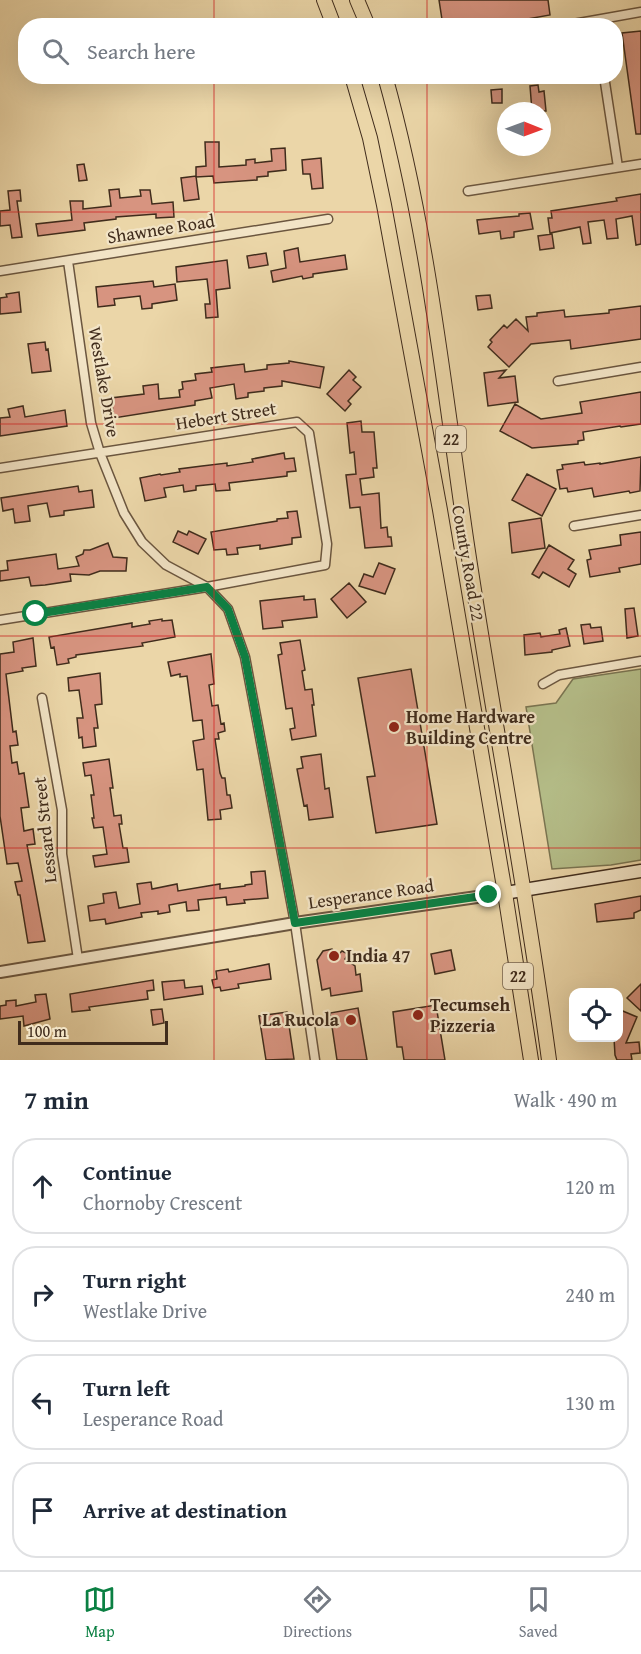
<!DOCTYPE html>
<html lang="en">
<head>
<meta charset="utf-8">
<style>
  :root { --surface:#fff; --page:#f6f6f7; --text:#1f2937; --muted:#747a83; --line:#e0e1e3; --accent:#0b8043 }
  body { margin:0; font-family:"Gentium Book Plus",serif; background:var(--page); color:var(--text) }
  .controls { position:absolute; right:18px; bottom:18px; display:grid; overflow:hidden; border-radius:12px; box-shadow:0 6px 24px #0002 }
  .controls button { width:54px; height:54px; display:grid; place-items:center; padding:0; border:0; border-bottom:2px solid var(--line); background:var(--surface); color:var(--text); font:30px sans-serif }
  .compass { position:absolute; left:497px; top:102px; width:54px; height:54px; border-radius:50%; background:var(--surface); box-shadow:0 6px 24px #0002; rotate:91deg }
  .scale { position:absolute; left:18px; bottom:15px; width:150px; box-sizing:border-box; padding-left:6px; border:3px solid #402c1c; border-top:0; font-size:16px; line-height:21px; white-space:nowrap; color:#402c1c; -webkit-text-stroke:4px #f2e4c6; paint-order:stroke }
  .stop { position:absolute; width:18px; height:18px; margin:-14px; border:4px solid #0b8043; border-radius:50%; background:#fff }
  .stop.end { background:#0b8043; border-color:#fff; box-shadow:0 2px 6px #0008 }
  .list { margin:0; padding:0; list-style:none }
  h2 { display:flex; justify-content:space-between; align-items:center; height:78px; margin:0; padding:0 24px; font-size:26px }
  h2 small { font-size:20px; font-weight:400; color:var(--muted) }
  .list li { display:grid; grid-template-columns:39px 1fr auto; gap:18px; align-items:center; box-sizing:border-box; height:96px; margin:0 12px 12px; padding:0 12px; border:2px solid var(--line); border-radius:24px }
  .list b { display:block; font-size:22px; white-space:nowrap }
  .list p { margin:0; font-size:20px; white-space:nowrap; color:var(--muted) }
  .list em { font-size:20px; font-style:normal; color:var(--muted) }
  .icon { flex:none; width:33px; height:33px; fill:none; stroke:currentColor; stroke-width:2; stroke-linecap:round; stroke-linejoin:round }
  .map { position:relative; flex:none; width:641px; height:1060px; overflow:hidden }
  .search { position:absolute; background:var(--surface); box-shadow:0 6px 24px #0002; left:18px; right:18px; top:18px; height:66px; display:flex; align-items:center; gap:15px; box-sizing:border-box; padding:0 21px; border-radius:24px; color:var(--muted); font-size:22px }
  .sheet { height:510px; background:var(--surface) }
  nav { display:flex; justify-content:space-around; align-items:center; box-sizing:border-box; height:84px; border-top:2px solid var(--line); background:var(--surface); font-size:16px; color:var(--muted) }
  nav a { display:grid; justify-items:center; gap:3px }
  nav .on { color:var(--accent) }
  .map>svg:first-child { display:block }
  .green { fill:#b5be89; stroke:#7a7552; stroke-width:1.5 }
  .building { fill:#d79480; stroke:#402c1c; stroke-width:1.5 }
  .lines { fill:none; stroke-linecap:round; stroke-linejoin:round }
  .minor-casing { stroke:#6b563f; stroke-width:11 }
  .tertiary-casing { stroke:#6b563f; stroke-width:14 }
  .secondary-casing { stroke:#402c1c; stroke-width:15 }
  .primary-casing { stroke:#402c1c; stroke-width:16 }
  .minor { stroke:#f2e4c6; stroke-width:8 }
  .tertiary { stroke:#f2e4c6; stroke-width:10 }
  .secondary { stroke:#f2e4c6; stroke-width:12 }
  .primary { stroke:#ebd6a8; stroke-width:14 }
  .route { stroke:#0b8043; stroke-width:8 }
  .grid { fill:none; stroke:#d62828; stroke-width:1.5; stroke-opacity:0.55 }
  .poi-dot { fill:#8f2418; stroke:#f2e4c6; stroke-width:2 }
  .labels { text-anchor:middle; stroke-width:4.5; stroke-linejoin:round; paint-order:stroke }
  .shield { fill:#f2e4c6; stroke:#75634f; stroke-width:1.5 }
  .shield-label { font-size:16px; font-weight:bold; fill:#402c1c }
  .street-label { font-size:18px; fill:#402c1c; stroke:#f2e4c6 }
  .poi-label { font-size:18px; font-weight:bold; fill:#402c1c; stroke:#f2e4c6; text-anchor:start }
</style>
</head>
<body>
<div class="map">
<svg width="641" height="1060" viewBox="0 0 641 1060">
  <rect width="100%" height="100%" fill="#ebd6a8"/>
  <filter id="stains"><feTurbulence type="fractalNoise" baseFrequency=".00333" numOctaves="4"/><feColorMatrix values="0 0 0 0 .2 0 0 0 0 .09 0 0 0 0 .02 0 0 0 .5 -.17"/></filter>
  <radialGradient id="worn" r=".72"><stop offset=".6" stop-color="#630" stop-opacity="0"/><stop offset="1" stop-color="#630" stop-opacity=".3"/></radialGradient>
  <path class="green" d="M641,669v191l-30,5 -59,4 -26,-162 30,-4 17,-24z"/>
  <path class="building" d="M439,0h109l2,15 -61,11h-46z
    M641,31v103h-5l-14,-101z
    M538,85l1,7 5,-1 2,20h-14l-2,-25z
    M502,89v14h-10l-1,-13z
    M205,142h14v25l27,-2v-5l9,-1v4l17,-2 -1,-12 14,-1 1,22 -18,2v4l-11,1v3l-43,3 -1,-7 -17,1v-10l10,-1z
    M321,158l2,30 -11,1 -2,-15h-7l-1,-14z
    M84,164l3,16 -8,1 -2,-16z
    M196,176l3,23 -15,2 -3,-23z
    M119,189l1,9 21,-2 -1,-6h10l2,14 21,-2 1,15 -18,1v-4l-40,3v2l-32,4 1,7 -47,6 -2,-12 36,-4 -2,-19h13v8l28,-3 -2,-16z
    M20,190l1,11h-4l5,36 -10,1 -2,-13 -10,1v-15l10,-1 -2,-19z
    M641,194v50l-5,1 -4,-29 -16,3 2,19 -11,1 -3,-19 -16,2 3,21 -8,1 -3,-17 -30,6 -2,-15h4l-1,-7 66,-10 -1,-3z
    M530,213l3,16 -19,3v5l-13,2 -1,-8 -21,3 -2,-14 42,-4v-2z
    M552,234l2,14 -14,2 -2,-14z
    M298,248l2,14 45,-7 2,14 -34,5v3l-10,2 -1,-3 -29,6 -2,-11 15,-3 -2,-17z
    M266,253l2,12 -19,3 -2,-12z
    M227,260l3,28 -14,2 2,27 -12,1 -1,-14h5l-3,-25 -30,3 -1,-15z
    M153,281l1,6 21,-3 2,16 -25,4v4l-10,1 -2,-13 -26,3 1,6 -17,2 -2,-20z
    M19,292l2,20 -21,2v-16l7,-1 -1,-3z
    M490,295l2,13 -14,2 -2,-14z
    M641,306v33l-70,10 -1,-9 -39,4 -22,23 -21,-20 4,-5 -2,-2 14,-15 3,3 9,-9 12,12 -2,-14 11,-1v-3l27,-3 1,7 44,-4v-3z
    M45,342l1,8 2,-1 3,22 -19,2 -4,-29z
    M289,361l35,6 -4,21 -38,-7v5l-18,2v3l-16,2v4l-12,2 -2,-15 -24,4 2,10 -17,3v4l-81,13 -3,-20 33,-4 -1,-8 15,-2 1,15 21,-2 -1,-7 4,-1 -1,-7 14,-2 -1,-6 17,-2 -1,-4 33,-4 1,8 22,-3v-4l22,-2z
    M349,370l7,7 -3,3 8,7 -13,14 3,3 -6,7 -18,-17z
    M506,370l-7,8 16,-2 3,26 -30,4 -4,-33z
    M641,392v32l-20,3 -1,-1 -37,6 1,8 -6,1v3l-46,4 -32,-17 15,-27 26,15 41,-6 -2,-11z
    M23,406l2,11 40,-7 2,16 -67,10v-18l10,-1 -2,-8z
    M361,421l1,11h12l3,36h-4l1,9 -14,2 2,16 17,-2 2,35 6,-1 1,10h3l1,9 -27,2 -5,-41 -10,1 -4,-33 10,-1 -2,-22 -4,1 -3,-30z
    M284,453l1,6 9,-1 2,13 -9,1v4l-58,7 1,7 -14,1 -1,-7 -19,2v4l-12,2 -1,-7 -19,3 2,9 -21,4 -5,-23 20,-4 1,1 19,-3 -1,-3 23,-3 25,-3v3l26,-4 -1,-3z
    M641,457l-1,34 -10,2 -1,-2 -35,6 -2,-9 -24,4 -1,-4 -7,1 -3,-19 6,-1 -1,-4 22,-3 1,3 15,-2v1z
    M527,474l29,15 -14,27 -30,-16z
    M78,486l1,6 13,-2 2,17 -30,4v4l-14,2 -3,-14 -19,3 2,15 -15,2 -2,-14 -10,2 -2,-13z
    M297,511l4,26 -9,1v6l-32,5v-4l-23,3 1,6 -11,1 -1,-6 -12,1 -3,-18 66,-11v-2l11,-1 -1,-6z
    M541,518l4,30 -33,5 -3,-30z
    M178,531l9,4 2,-4 17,8 -8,15 -25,-12z
    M641,532v32l-22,4 1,4 -30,5 -3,-17 4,-1 -2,-9 32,-5 -1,-10z
    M108,543l5,14 14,1 -1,13h-26l-11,4 -19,-1 1,7 -26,4 -14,1 -2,-9 -29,4v-10l8,-1 -1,-9 49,-7 2,15 21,-3 -3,-9 7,-3 1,-4h6z
    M549,545l25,15 -6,9 8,5 -7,13 -26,-15 -4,6 -7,-4z
    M379,563l16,6 -10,25 -26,-8 5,-12 9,3z
    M349,583l17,19 -19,16 -16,-19z
    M304,596v4l11,-1 2,18 -35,4 1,6 -20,2 -3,-28z
    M634,608l4,28 -11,2 -2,-29z
    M162,619v2l10,-1 3,17 -33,6 1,3 -67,9v2l-8,2 1,4 -12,2 -3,-18 -3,1 -2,-11 83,-14v4l18,-3 -1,-3z
    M590,624l1,4 10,-1 2,14 -19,3 -3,-19z
    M566,628l4,18 -18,4v2l-27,3 -1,-20 16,-2 1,4 19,-3 -1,-4z
    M33,638l3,28 -14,2 1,3 -17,3 7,58 3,-1 2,14 -8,1 2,17 5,-1 2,12 5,-1 5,34 -8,1 3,23 9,-2 2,15 -8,1 18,96 -17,2 -8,-48h-2l-3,-13 7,-1 -4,-18 -11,1 -7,-48v-162l14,-2 -1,-10z
    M300,640l5,30 -3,1 3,19 7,-1 2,16h-2l4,31 -24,4 -2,-11 5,-1 -3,-20 -6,1 -8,-54 4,-1 -2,-11z
    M211,654l3,30 -5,1 3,21 6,-1 3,19 3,-1 1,8 -7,2 1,6h-4l5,34 2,5h3l2,17h3l2,13 -12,2 1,9 -13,1 -5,-51 -6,1 -4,-29 11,-2 -2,-19 -9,1 -6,-45 -7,1v-3l-9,2 -3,-14z
    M411,669l26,155 -61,9 -9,-56 8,-1 -17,-98z
    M100,673l2,31 -7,1 3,23h-4l2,18 -13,2 -1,-11 -3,1 -2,-20h6l-4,-28 -10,1 -1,-13z
    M321,754l4,35 4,-1 4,29 -24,3 -2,-15 -3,1 -7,-37 6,-1 -2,-11z
    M109,759l4,29h-3l4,28 7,-1 1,9h-3l4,24h4l2,14 -34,5 -2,-11 14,-2 -4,-27 -9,1 -2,-10h2l-3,-23h3l-3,-20 -6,1 -2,-13z
    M265,871l3,27 -24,2 1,3 -18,2 -1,-8 -28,3 1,10 -12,1 -1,-9 -17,3 1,7 -12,2v-3l-17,2 1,4 -36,7 -1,-5 -15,2 -2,-15 16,-3 -1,-9 13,-2 3,16 21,-4 -3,-20 14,-2 1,7 25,-5 1,7 42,-7v5l25,-3v-1l7,-1 -1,-12z
    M641,896v14l-7,3v5l-37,4 -2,-18z
    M332,949l7,5 3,-3 6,3 -3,5 10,7 1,9 4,-1 2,17 -31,5 -1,-8 -8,2 -5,-30 6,-9z
    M451,950l4,20 -20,4 -4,-20z
    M269,964l2,15 -33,5 1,4 -18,3 -1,-4 -6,1 -2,-8 5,-1 -1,-8 12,-2 1,3z
    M153,980l1,10 -7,1 1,8 -59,8 1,3 -18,2 -2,-18z
    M184,980l1,8 17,-2 1,8 -39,6 -2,-18z
    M641,984v27l-14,-13z
    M46,994l4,25 -26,7 -1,-10 -23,3v-13l6,-1v-4l10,-1v6l20,-4 -1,-7z
    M436,1005l9,55h-41l-2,-13h-5l-4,-35z
    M358,1008l9,52h-30l-7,-47z
    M162,1009l2,14 -11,2 -2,-15z
    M618,1009l19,8 -11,26 13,-1 1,11 -9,1 1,6h-15l-2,-5 -1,-17h4z
    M287,1012l7,47 -28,1 -7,-44z"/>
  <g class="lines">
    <g class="minor-casing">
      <path id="minor" d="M562,26l79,-14
        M604,76l14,91
        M468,191l173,-27
        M68,261l23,162 9,30 24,60 18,29 24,23 41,22 21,22 17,48 50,266 20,137
        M0,271l328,-52
        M558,381l83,-14
        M0,468l297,-46 12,11 18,111 -2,21 -118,22 -207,33
        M574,526l67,-11
        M543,684l16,-9 82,-14
        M42,698l20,112v44l16,105"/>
    </g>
    <g class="tertiary-casing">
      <path id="tertiary" d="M0,972l295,-49 210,-30"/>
    </g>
    <g class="secondary-casing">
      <path id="secondary" d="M505,893l136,-22"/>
    </g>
    <g class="primary-casing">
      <path id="primary" d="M324,0l10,26
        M357,0l11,26
        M352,76l18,62 14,67 56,305 65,383 26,167
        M385,76c43,153 59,313 82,469 26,172 59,343 82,515"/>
    </g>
    <use href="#minor" class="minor"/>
    <use href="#tertiary" class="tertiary"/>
    <use href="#secondary" class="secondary"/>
    <use href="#primary" class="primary"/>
  </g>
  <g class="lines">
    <path class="route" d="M36,614l171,-27 21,22 17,48 50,266 194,-28"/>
  </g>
  <path class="grid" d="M214,0v26M427,0v26M214,76v984M427,76v984M0,212h641M0,424h641M0,636h641M0,848h641"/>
  <g class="poi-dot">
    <circle cx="394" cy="727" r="6"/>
    <circle cx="334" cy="956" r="6"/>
    <circle cx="418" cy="1015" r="6"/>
    <circle cx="351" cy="1020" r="6"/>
  </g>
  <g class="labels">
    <g class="shield">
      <rect x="436" y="426" width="30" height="26" rx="4.5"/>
      <rect x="503" y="963" width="30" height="26" rx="4.5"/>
    </g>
    <g class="shield-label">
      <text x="451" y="445">22</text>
      <text x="518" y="982">22</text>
    </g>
    <g class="street-label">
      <text transform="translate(161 229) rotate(-9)" y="6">Shawnee Road</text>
      <text transform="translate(104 382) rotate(80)" y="6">Westlake Drive</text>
      <text transform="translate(226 416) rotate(-9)" y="6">Hebert Street</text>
      <text transform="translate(468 563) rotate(80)" y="6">County Road 22</text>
      <text transform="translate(45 830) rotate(-96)" y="6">Lessard Street</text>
      <text transform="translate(371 894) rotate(-8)" y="6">Lesperance Road</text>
    </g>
    <g class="poi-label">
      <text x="406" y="723">Home Hardware<tspan x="406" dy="21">Building Centre</tspan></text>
      <text x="346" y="962">India 47</text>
      <text x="430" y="1011">Tecumseh<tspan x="430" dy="21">Pizzeria</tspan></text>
      <text x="339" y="1026" text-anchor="end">La Rucola</text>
    </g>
  </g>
  <rect width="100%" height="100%" filter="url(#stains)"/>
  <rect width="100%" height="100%" fill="url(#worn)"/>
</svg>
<div class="controls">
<button><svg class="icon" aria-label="locate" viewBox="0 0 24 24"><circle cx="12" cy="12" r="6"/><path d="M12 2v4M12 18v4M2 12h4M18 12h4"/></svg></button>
</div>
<svg class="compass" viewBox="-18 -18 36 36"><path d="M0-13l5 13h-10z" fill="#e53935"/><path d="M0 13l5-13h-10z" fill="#747a83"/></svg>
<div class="scale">100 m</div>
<div class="stop" style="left:36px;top:614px"></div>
<div class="stop end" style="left:489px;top:895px"></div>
<div class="search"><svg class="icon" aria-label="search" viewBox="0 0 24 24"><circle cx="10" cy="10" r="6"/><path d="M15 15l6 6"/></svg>Search here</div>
</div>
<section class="sheet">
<h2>7 min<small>Walk · 490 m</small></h2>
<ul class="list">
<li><svg class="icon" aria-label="ahead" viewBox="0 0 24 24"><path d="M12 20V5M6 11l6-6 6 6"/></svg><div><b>Continue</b><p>Chornoby Crescent</p></div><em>120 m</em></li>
<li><svg class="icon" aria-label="right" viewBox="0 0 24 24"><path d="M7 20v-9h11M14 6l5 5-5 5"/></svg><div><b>Turn right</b><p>Westlake Drive</p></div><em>240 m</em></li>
<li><svg class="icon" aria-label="left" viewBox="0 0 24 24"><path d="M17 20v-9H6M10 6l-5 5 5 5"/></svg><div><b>Turn left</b><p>Lesperance Road</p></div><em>130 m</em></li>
<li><svg class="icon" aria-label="arrive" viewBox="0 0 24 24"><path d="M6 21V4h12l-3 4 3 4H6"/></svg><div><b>Arrive at destination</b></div></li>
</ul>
</section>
<nav>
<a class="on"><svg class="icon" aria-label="map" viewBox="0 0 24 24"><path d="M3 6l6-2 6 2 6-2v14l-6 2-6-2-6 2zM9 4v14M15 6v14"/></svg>Map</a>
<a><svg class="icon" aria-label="directions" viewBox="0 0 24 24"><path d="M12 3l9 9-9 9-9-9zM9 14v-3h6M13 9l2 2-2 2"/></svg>Directions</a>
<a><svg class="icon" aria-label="saved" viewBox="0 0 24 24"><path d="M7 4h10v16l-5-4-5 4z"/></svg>Saved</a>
</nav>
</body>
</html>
